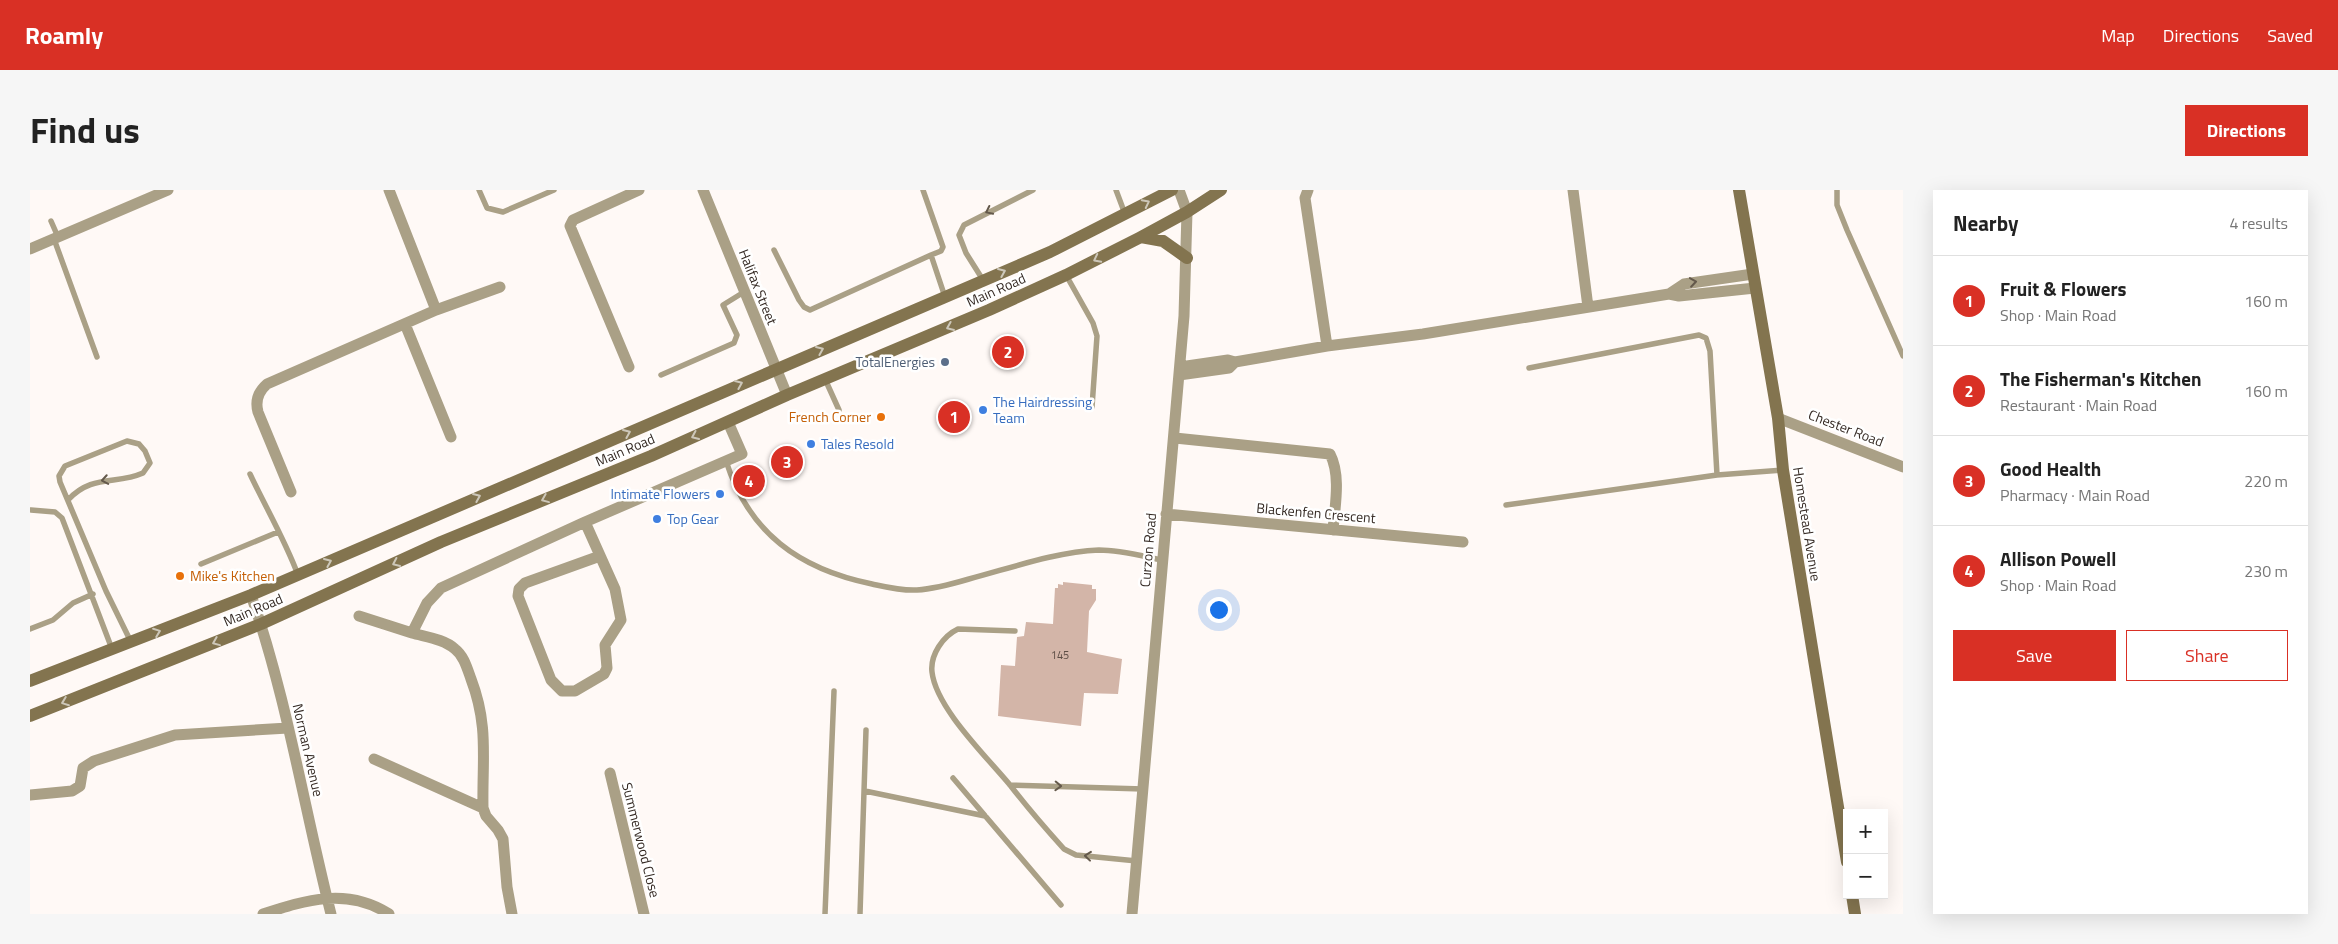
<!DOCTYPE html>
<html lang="en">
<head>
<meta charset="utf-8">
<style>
  :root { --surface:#fff; --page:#f6f6f6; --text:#222; --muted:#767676; --line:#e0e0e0; --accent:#d93025 }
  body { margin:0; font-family:"Titillium Web",sans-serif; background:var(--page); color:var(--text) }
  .controls { position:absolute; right:15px; bottom:15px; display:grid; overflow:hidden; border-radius:0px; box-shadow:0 5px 20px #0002 }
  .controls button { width:45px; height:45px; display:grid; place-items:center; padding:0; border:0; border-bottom:1px solid var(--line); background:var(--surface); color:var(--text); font:25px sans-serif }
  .you { position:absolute; left:1188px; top:419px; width:18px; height:18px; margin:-12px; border:4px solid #fff; border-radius:50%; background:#1a73e8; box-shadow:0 0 0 8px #1a73e833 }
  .badge { display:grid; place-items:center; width:32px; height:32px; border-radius:50%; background:var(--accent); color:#fff; font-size:16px; font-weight:700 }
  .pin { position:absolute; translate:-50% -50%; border:2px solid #fff; box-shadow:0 1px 5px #0006 }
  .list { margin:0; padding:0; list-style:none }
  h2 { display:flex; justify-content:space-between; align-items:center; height:65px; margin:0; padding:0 20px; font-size:21px }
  h2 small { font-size:16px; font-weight:400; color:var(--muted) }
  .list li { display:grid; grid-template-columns:32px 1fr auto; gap:15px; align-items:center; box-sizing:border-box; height:90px; padding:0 20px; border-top:1px solid var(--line) }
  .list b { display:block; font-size:19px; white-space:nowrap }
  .list p { margin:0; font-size:16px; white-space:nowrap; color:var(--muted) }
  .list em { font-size:16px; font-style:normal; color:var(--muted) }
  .actions { display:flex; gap:10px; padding:15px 20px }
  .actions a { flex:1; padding:11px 0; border:1px solid var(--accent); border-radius:0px; text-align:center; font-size:18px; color:var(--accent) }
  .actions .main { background:var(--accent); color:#fff }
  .map { position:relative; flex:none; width:1873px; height:724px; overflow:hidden; border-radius:0px }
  header { display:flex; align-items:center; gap:30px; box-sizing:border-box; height:70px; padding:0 25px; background:var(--accent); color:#fff }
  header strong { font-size:24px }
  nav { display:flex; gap:28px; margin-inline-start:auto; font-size:18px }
  .intro { display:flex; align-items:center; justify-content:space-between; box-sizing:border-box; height:120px; padding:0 30px }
  h1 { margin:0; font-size:35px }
  .button { padding:12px 22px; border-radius:0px; background:var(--accent); color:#fff; font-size:18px; font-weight:700 }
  main { display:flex; gap:30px; padding:0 30px }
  aside { flex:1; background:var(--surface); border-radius:0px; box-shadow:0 5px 20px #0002 }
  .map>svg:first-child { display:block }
  .building { fill:#d3b5a8 }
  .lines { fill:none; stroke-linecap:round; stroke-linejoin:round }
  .lane { stroke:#aaa086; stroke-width:5.5 }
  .street { stroke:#aaa086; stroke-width:11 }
  .secondary { stroke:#83744f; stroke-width:12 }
  .oneway { stroke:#cdc7b9 }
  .oneway2 { stroke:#64594b }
  .service-dot { fill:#5c6f8a; stroke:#fff; stroke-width:2 }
  .shop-dot { fill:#3f7fe0; stroke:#fff; stroke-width:2 }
  .food-dot { fill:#e8710a; stroke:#fff; stroke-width:2 }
  .labels { text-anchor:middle; stroke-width:5; stroke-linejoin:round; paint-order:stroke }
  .number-label { font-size:11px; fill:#5c4d45 }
  .street-label { font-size:14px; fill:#352a24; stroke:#fff }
  .service-label { font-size:14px; fill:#4e5e75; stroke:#fff; text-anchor:end }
  .shop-label { font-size:14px; fill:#366cbe; stroke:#fff; text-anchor:start }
  .food-label { font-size:14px; fill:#c56008; stroke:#fff; text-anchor:end }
</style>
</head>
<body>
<header>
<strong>Roamly</strong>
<nav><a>Map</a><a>Directions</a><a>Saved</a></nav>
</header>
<div class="intro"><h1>Find us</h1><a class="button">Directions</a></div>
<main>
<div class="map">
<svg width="1873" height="724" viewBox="0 0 1873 724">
  <rect width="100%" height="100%" fill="#fff9f6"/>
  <path class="building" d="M1033,392l29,3v4h4v11l-7,11 -2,41 35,7 -4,35 -34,-1 -3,33 -83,-10 3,-51 14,1 2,-29 7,-1 2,-14 27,2 2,-36h3v-4l5,1z"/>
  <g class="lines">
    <path class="lane" d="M449,0l8,18 16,4 51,-22
      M893,0l20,57 -2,4 -10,4
      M1086,0l9,24
      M1807,0v15l10,25 56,126
      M21,31l7,16
      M24,49l43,118
      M744,60l25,50 5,7 6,3 121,-55 14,42
      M1036,85l27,48 4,13 -5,71
      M953,90l-17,-27 -7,-18 5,-10 69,-35
      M1499,178l170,-33 7,3 4,13 7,124
      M631,185l73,-32 3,-8 -14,-30 21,-13
      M795,189l14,31
      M696,271c23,72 73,108 146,123 14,3 30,7 45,6 17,-1 35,-6 52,-11 42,-11 86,-27 130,-29 21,0 43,6 63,10
      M220,284c16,34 35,66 48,101
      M38,310c24,-26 48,-15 75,-27l7,-10 -5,-12 -6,-7 -12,-3 -62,25 -6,10 1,6 46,109 25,51
      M1476,315l211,-30 66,-5
      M1,320l24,2 7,6 50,131
      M171,374l77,-32
      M0,439l23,-9 20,-17 20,-9
      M985,441l-57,-2c-15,7 -28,26 -26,43 4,36 55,85 78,113 17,22 35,43 54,64l12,6 61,6
      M923,588l108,127
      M980,595l133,4
      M835,601l120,25
      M795,724l9,-223
      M830,724l6,-184"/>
    <path class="street" d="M359,0l47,120 64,-23
      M673,0l84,205
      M1278,0l-3,8 22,148
      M1543,0l15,117
      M0,59l138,-59
      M1639,104l15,-10 69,-10
      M375,134l46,113
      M599,177l-59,-141 3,-6 66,-30
      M1150,177l48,-7 7,2 92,-16 96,-12 246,-40 10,2 76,-8
      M1149,185l50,-7 6,-6
      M1748,228l125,49
      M1145,248l155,16c11,21 5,52 3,76
      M261,302l-33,-80c-3,-11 0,-20 9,-28l169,-74
      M1136,324l297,28
      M570,366l-75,27 -6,6 -1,7 33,84 11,11h13l29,-17 3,-6 -2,-23 16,-25 -6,-31 -30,-67 157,-68 -14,-32
      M221,405c36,103 53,213 80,319
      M329,426l53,17 15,-30 14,-15 144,-66
      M382,443c14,4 32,6 43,16 9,7 12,19 16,30 18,47 11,80 12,129l3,8 12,14 5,9 4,48 5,27
      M344,569l109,49
      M580,583l34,141
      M0,605l42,-4 8,-5 3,-18 11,-7 81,-26 113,-7
      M233,724c43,-14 84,-27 126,0
      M1102,724l52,-598 3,-104 -8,-22"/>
    <path class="secondary" d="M1709,0l39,228 5,52 64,392
      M1111,47l22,4 24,17
      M0,491l221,-86 799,-343 122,-62
      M0,526l231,-92 180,-82 210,-86 136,-61 202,-85 77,-35 75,-38 46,-25 34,-22
      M1822,705l3,19"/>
  </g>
  <defs><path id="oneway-chevron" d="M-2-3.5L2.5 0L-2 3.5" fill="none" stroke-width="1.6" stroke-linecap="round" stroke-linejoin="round" transform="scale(1.25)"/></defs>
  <g class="oneway">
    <use href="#oneway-chevron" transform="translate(1116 13) rotate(-27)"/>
    <use href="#oneway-chevron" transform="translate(1067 69) rotate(153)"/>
    <use href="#oneway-chevron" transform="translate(972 82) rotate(-23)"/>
    <use href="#oneway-chevron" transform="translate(920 137) rotate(157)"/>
    <use href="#oneway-chevron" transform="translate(790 160) rotate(-23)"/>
    <use href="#oneway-chevron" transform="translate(709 194) rotate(-23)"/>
    <use href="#oneway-chevron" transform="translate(597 243) rotate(-23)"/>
    <use href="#oneway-chevron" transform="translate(665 246) rotate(156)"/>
    <use href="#oneway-chevron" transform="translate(447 307) rotate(-23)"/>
    <use href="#oneway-chevron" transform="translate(515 309) rotate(158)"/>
    <use href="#oneway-chevron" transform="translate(298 372) rotate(-23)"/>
    <use href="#oneway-chevron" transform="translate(366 373) rotate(155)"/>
    <use href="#oneway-chevron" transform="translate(127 442) rotate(-21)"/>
    <use href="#oneway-chevron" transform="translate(186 452) rotate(158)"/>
    <use href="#oneway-chevron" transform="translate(35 512) rotate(159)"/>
  </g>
  <g class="oneway2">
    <use href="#oneway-chevron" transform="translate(959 21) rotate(154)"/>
    <use href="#oneway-chevron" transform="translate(1663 92) rotate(-8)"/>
    <use href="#oneway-chevron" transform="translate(75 290) rotate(170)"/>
    <use href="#oneway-chevron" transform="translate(1028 596) rotate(2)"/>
    <use href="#oneway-chevron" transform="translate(1058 666) rotate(-174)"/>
  </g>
  <circle class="service-dot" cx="915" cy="172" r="5"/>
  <g class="shop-dot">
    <circle cx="953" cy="220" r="5"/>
    <circle cx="781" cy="254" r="5"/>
    <circle cx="690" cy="304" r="5"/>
    <circle cx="627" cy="329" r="5"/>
  </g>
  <g class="food-dot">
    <circle cx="851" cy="227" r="5"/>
    <circle cx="150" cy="386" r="5"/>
  </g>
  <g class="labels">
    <g class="number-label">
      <text x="1030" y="469">145</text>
    </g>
    <g class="street-label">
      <text transform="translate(728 97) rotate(68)" y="5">Halifax Street</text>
      <text transform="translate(966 100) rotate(-24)" y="5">Main Road</text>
      <text transform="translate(1816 238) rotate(21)" y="5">Chester Road</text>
      <text transform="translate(595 260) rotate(-23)" y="5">Main Road</text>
      <text transform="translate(1286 323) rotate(5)" y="5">Blackenfen Crescent</text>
      <text transform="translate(1777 334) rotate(81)" y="5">Homestead Avenue</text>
      <text transform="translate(1118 360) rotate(-85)" y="5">Curzon Road</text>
      <text transform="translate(223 420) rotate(-23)" y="5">Main Road</text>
      <text transform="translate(278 560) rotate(77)" y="5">Norman Avenue</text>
      <text transform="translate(611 650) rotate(76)" y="5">Summerwood Close</text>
    </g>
    <g class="service-label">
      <text x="905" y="177">TotalEnergies</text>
    </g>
    <g class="shop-label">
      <text x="963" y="217">The Hairdressing<tspan x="963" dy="16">Team</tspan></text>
      <text x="791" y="259">Tales Resold</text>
      <text x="680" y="309" text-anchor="end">Intimate Flowers</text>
      <text x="637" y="334">Top Gear</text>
    </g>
    <g class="food-label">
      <text x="841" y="232">French Corner</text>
      <text x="160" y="391" text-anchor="start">Mike's Kitchen</text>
    </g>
  </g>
</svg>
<div class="controls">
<button>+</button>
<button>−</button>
</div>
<div class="you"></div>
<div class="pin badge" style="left:924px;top:227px">1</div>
<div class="pin badge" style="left:978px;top:162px">2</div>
<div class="pin badge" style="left:757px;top:272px">3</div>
<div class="pin badge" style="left:719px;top:291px">4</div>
</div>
<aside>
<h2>Nearby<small>4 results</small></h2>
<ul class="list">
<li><span class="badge">1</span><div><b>Fruit &amp; Flowers</b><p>Shop · Main Road</p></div><em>160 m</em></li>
<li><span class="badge">2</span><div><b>The Fisherman's Kitchen</b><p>Restaurant · Main Road</p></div><em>160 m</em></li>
<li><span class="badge">3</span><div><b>Good Health</b><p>Pharmacy · Main Road</p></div><em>220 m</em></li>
<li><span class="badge">4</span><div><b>Allison Powell</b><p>Shop · Main Road</p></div><em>230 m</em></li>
</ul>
<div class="actions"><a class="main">Save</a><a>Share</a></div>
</aside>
</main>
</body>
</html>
